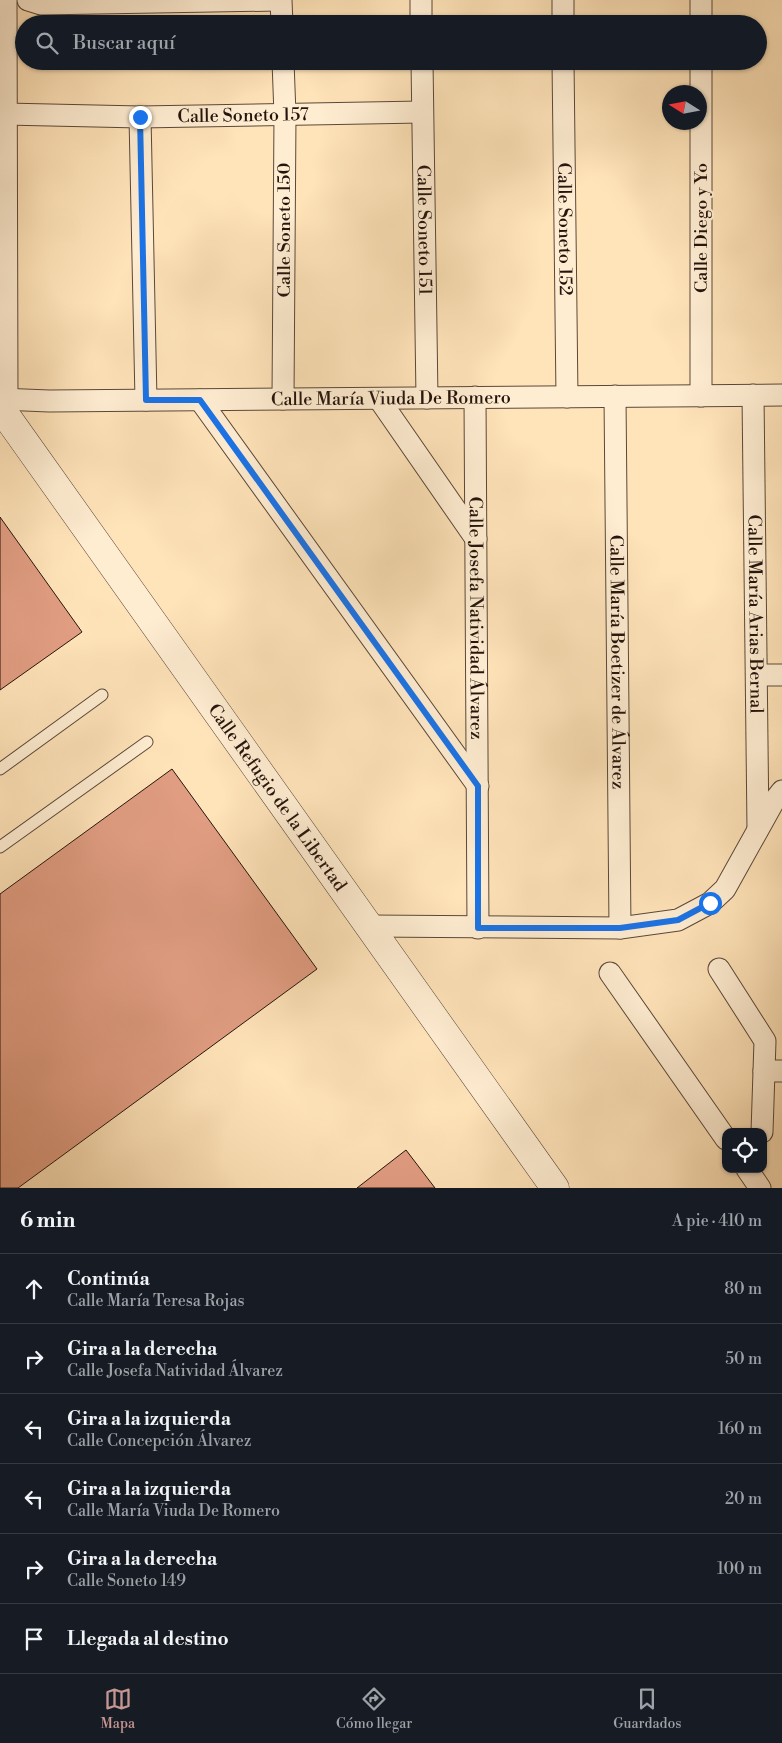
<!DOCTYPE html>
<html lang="es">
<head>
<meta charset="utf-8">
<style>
  :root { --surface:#171b24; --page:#242831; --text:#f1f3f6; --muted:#9ea1a6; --line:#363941; --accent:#c59692 }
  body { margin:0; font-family:"Libre Bodoni",serif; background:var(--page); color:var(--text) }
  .controls { position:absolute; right:15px; bottom:15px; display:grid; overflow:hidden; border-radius:10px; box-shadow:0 1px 4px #0004 }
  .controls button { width:45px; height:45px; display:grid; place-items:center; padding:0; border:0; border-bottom:1px solid var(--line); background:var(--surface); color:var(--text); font:25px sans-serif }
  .compass { position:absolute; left:662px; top:85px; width:45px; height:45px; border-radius:50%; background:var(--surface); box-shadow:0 1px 4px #0004; rotate:281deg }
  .stop { position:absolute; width:15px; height:15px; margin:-11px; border:4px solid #1a73e8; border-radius:50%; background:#fff }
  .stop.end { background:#1a73e8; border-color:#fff; box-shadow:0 1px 5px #0008 }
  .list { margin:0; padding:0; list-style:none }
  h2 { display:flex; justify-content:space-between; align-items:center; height:65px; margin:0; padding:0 20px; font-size:21px }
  h2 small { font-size:16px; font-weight:400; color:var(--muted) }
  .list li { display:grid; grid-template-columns:32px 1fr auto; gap:15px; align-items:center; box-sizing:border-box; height:70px; padding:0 20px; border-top:1px solid var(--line) }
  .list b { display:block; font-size:19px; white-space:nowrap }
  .list p { margin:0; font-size:16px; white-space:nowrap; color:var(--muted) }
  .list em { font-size:16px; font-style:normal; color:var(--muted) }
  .icon { flex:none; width:28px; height:28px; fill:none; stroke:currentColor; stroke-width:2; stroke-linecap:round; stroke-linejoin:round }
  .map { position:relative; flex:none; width:782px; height:1188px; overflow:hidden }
  .search { position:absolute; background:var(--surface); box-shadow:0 1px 4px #0004; left:15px; right:15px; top:15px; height:55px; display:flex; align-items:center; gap:12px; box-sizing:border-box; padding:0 18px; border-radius:28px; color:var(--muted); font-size:19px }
  .sheet { height:485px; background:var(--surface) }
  nav { display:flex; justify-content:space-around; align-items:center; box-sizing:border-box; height:70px; border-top:1px solid var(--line); background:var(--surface); font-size:14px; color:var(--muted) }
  nav a { display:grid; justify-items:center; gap:2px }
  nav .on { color:var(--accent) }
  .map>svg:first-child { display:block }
  .building { fill:#e19d82; stroke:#24140d }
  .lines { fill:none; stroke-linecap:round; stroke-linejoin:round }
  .service-casing { stroke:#5b4838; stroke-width:13 }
  .minor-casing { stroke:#5b4838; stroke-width:23 }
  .tertiary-casing { stroke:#5b4838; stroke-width:29 }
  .service { stroke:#ffedd2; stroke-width:11 }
  .minor { stroke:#ffedd2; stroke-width:21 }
  .tertiary { stroke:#ffedd2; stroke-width:28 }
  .route { stroke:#1a73e8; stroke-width:6 }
  .labels { text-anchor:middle; stroke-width:4.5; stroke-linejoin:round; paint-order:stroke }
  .street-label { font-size:18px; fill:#24140d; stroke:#ffedd2 }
</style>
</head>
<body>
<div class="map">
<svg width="782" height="1188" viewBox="0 0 782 1188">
  <rect width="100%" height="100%" fill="#ffe3b9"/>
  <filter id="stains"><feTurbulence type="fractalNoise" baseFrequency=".004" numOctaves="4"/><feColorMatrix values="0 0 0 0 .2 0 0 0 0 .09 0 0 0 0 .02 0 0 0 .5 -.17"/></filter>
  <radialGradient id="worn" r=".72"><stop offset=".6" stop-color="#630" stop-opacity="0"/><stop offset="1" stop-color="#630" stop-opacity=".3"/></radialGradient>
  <path class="building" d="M0,517l82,115 -82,58z
    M172,769l145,200 -299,219h-18v-294z
    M406,1150l29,38h-78z"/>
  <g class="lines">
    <g class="service-casing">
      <path id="service" d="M0,769l102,-74
        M0,847l147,-105"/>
    </g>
    <g class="minor-casing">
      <g id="minor">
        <path d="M6,0l1,400"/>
        <path d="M28,0l13,4 237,-4"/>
        <path d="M281,0l1,24"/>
        <path d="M421,0v24"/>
        <path d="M563,0v24"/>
        <path d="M701,0v24"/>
        <path d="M283,61l2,54 -2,284"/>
        <path id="s1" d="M422,61l5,337"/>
        <path id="s2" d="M563,61l4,336"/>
        <path d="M701,61v335"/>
        <path id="s3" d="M0,108l5,6 135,3 282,-5"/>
        <path d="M140,117l6,283"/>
        <path id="s4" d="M753,395l5,434"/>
        <path id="s5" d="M615,396l5,532"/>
        <path id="s6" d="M475,397l3,531"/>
        <path id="s7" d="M0,399l49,2 733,-6"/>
        <path d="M379,399l97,140"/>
        <path d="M200,400l278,386"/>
        <path d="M757,675h25"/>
        <path d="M370,926l250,2 58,-8 32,-17 15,-14 49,-88 8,-10"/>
        <path d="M719,969l46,72 -3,91"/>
        <path d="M610,973l116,166"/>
        <path d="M764,1071h18"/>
        <path d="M747,1169l13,19"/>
      </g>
    </g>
    <g class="tertiary-casing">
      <g id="tertiary">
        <path id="s8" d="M0,407l555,781"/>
      </g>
    </g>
    <use href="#service" class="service"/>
    <use href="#minor" class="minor"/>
    <use href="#tertiary" class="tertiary"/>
  </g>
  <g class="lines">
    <path class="route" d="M140,117l6,283h54l278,386v142h142l58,-8 32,-17"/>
  </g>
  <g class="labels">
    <g class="street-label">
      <text dy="6" stroke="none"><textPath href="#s3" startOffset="246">Calle Soneto 157</textPath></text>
      <text transform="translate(701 228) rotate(-90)" y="6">Calle Diego y Yo</text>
      <text dy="6" stroke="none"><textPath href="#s2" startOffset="168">Calle Soneto 152</textPath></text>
      <text transform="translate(284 230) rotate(-90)" y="6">Calle Soneto 150</text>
      <text dy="6" stroke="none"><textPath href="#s1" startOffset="169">Calle Soneto 151</textPath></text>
      <text dy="6" stroke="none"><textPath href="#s7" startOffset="391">Calle María Viuda De Romero</textPath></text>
      <text dy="6" stroke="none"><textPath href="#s4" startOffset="219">Calle María Arias Bernal</textPath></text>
      <text dy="6" stroke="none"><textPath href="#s6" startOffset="221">Calle Josefa Natividad Álvarez</textPath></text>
      <text dy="6" stroke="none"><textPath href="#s5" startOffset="266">Calle María Boetizer de Álvarez</textPath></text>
      <text dy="6" stroke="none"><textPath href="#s8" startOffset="479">Calle Refugio de la Libertad</textPath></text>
    </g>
  </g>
  <rect width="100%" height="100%" filter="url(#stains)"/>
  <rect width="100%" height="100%" fill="url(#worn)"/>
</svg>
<div class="controls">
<button><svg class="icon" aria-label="locate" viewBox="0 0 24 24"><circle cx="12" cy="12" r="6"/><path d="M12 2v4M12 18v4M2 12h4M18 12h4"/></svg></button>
</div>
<svg class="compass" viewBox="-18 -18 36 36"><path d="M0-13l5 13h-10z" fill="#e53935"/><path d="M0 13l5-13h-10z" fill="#9ea1a6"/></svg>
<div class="stop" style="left:710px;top:903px"></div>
<div class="stop end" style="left:140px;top:117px"></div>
<div class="search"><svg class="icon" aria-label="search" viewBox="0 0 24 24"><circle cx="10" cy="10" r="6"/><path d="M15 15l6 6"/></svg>Buscar aquí</div>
</div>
<section class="sheet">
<h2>6 min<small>A pie · 410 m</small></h2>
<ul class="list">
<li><svg class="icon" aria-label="ahead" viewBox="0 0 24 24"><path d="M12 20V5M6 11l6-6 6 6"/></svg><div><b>Continúa</b><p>Calle María Teresa Rojas</p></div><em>80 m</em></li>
<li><svg class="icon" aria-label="right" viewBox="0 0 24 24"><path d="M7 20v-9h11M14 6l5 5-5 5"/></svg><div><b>Gira a la derecha</b><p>Calle Josefa Natividad Álvarez</p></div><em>50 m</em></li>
<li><svg class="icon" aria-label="left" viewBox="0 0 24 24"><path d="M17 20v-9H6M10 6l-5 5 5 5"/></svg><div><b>Gira a la izquierda</b><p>Calle Concepción Álvarez</p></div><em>160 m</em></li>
<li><svg class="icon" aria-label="left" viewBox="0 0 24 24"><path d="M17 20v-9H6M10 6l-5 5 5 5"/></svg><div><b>Gira a la izquierda</b><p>Calle María Viuda De Romero</p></div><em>20 m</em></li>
<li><svg class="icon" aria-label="right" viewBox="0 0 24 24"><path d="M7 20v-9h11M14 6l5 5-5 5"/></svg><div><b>Gira a la derecha</b><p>Calle Soneto 149</p></div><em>100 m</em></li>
<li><svg class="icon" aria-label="arrive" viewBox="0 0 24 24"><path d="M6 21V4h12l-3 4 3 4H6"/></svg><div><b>Llegada al destino</b></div></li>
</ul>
</section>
<nav>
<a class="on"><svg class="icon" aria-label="map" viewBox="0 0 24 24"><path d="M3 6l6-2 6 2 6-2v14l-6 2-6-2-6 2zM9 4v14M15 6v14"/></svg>Mapa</a>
<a><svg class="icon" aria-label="directions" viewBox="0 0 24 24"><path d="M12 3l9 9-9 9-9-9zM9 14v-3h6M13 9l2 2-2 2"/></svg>Cómo llegar</a>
<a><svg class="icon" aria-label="saved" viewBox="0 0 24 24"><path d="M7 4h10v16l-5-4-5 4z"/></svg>Guardados</a>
</nav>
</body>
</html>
